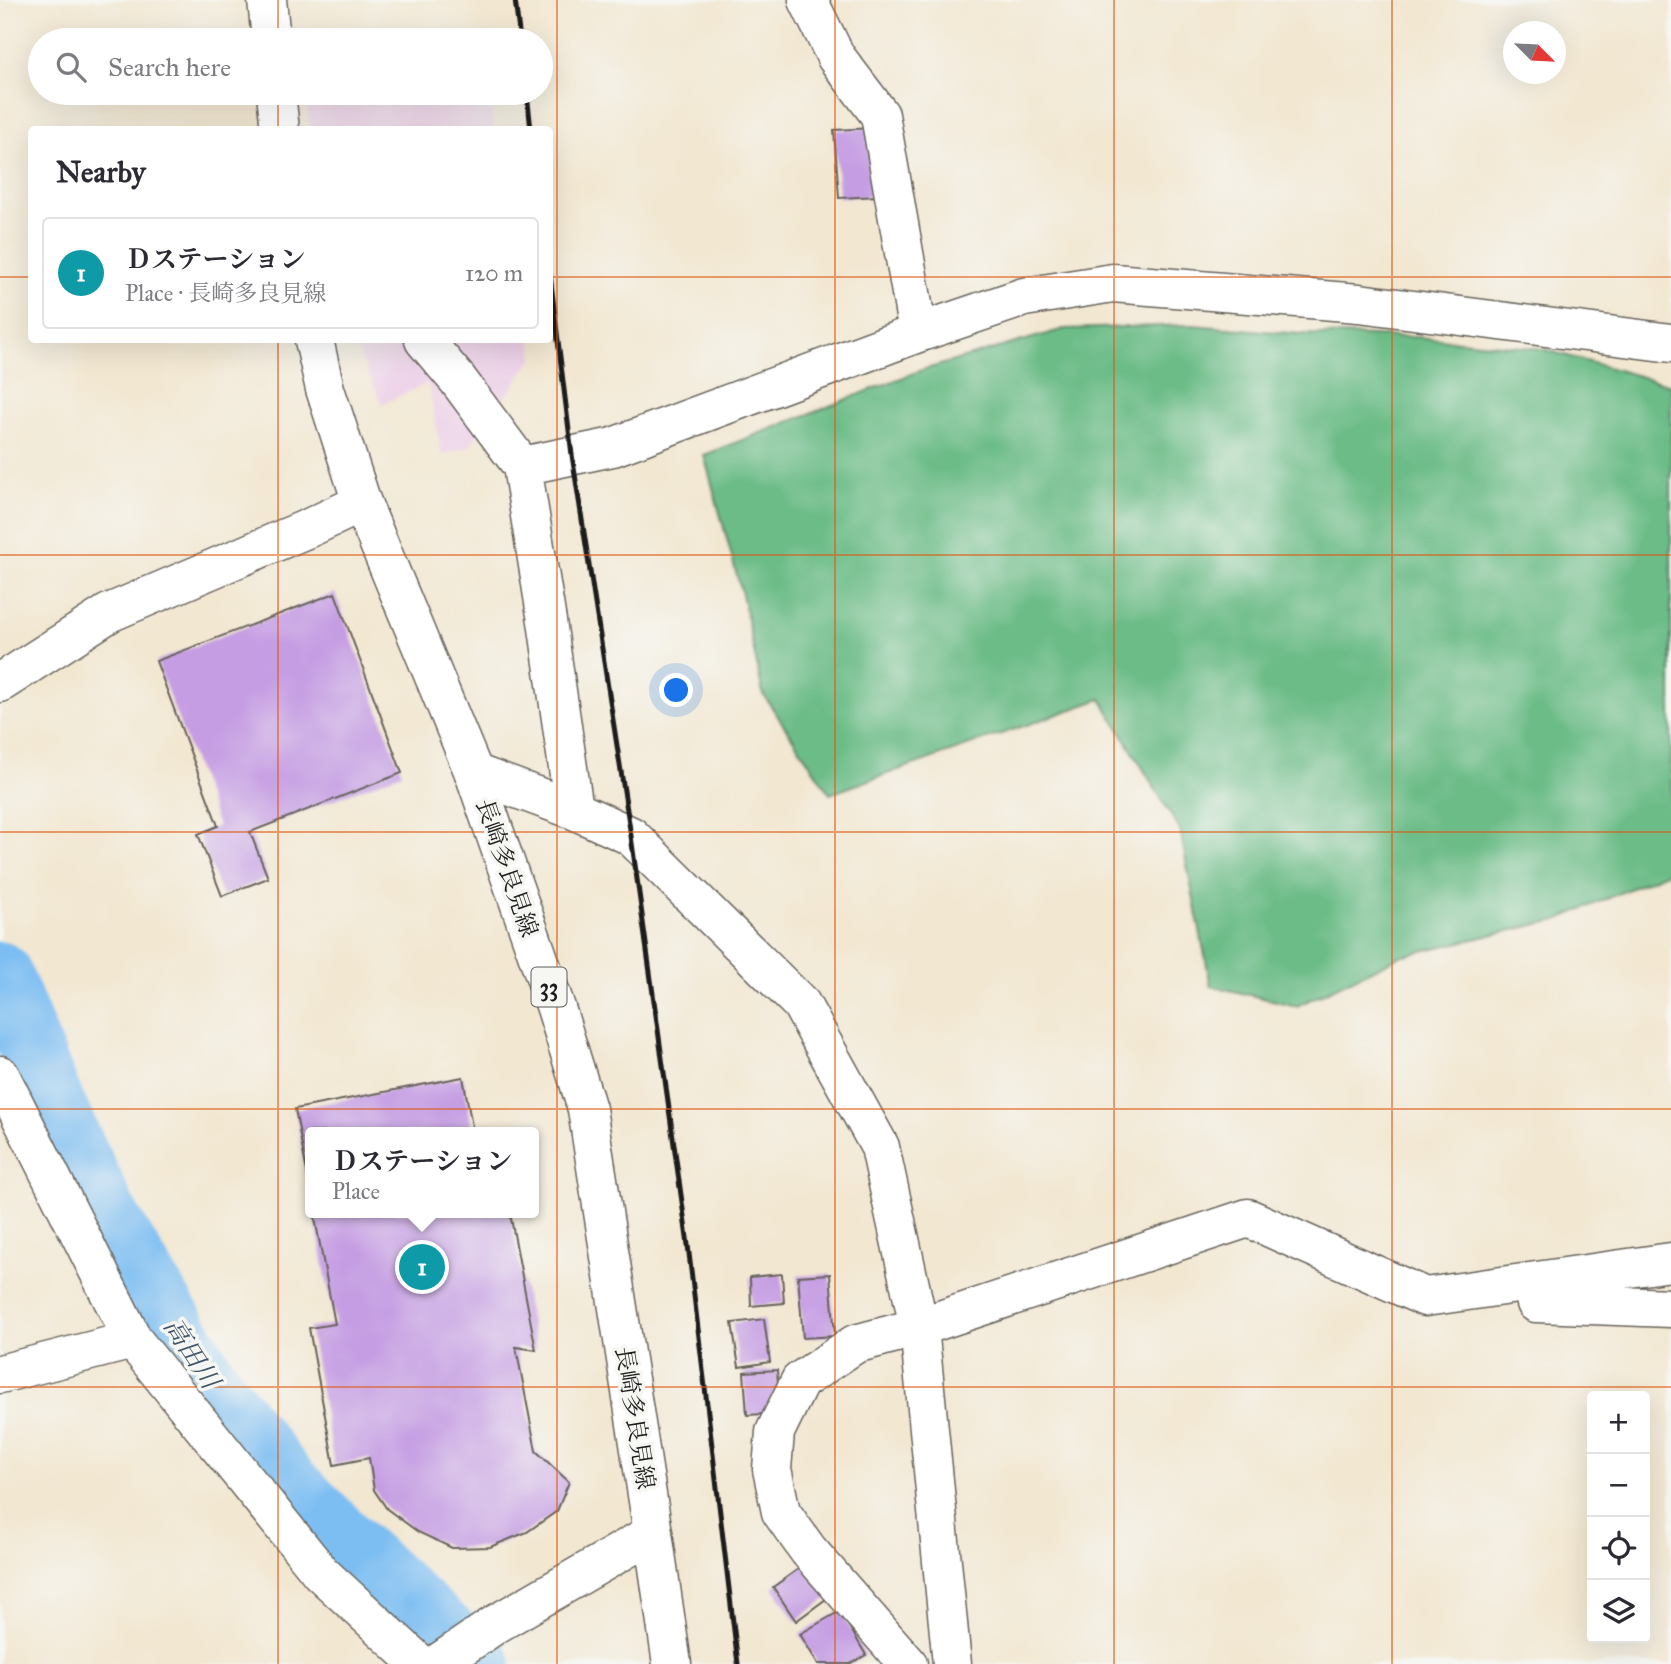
<!DOCTYPE html>
<html lang="en">
<head>
<meta charset="utf-8">
<style>
  :root { --surface:#fff; --page:#f7f7f7; --text:#2b2b33; --muted:#7c7c81; --line:#e1e1e2; --accent:#b5179e }
  body { margin:0; font-family:"IM FELL Great Primer","Noto Serif JP",serif; background:var(--page); color:var(--text) }
  .controls { position:absolute; right:21px; bottom:21px; display:grid; overflow:hidden; border-radius:7px; box-shadow:0 7px 28px #0002 }
  .controls button { width:63px; height:63px; display:grid; place-items:center; padding:0; border:0; border-bottom:2px solid var(--line); background:var(--surface); color:var(--text); font:35px sans-serif }
  .compass { position:absolute; left:1503px; top:21px; width:63px; height:63px; border-radius:50%; background:var(--surface); box-shadow:0 7px 28px #0002; rotate:114deg }
  .you { position:absolute; left:677px; top:691px; width:24px; height:24px; margin:-18px; border:5px solid #fff; border-radius:50%; background:#1a73e8; box-shadow:0 0 0 10px #1a73e833 }
  .badge { display:grid; place-items:center; width:46px; height:46px; border-radius:50%; background:var(--accent); color:#fff; font-size:23px; font-weight:700 }
  .pin { position:absolute; translate:-50% -50%; border:4px solid #fff; box-shadow:0 2px 7px #0006 }
  .popup { position:absolute; left:305px; top:1127px; width:234px; height:91px; box-sizing:border-box; display:grid; place-content:center; border-radius:7px; background:var(--surface); filter:drop-shadow(0 2px 5px #0005); font-size:23px; white-space:nowrap; color:var(--muted) }
  .popup b { font-size:26px; color:var(--text) }
  .popup::after { content:''; position:absolute; left:50%; top:100%; margin-left:-14px; border:14px solid transparent; border-top-color:var(--surface) }
  .list { margin:0; padding:0; list-style:none }
  h2 { display:flex; justify-content:space-between; align-items:center; height:91px; margin:0; padding:0 28px; font-size:30px }
  h2 small { font-size:23px; font-weight:400; color:var(--muted) }
  .list li { display:grid; grid-template-columns:46px 1fr auto; gap:21px; align-items:center; box-sizing:border-box; height:112px; margin:0 14px 14px; padding:0 14px; border:2px solid var(--line); border-radius:7px }
  .list b { display:block; font-size:26px; white-space:nowrap }
  .list p { margin:0; font-size:23px; white-space:nowrap; color:var(--muted) }
  .list em { font-size:23px; font-style:normal; color:var(--muted) }
  .icon { flex:none; width:38px; height:38px; fill:none; stroke:currentColor; stroke-width:2; stroke-linecap:round; stroke-linejoin:round }
  .map { position:relative; flex:none; width:1671px; height:1664px; overflow:hidden }
  .search { position:absolute; background:var(--surface); box-shadow:0 7px 28px #0002; left:28px; top:28px; width:525px; height:77px; display:flex; align-items:center; gap:18px; box-sizing:border-box; padding:0 24px; border-radius:38px; color:var(--muted); font-size:26px }
  .panel { position:absolute; background:var(--surface); box-shadow:0 7px 28px #0002; left:28px; top:126px; width:525px; height:217px; border-radius:7px }
  .map>svg:first-child { display:block }
  .built { fill:#edd0e8 }
  .forest { fill:#6cbc87; stroke:#446c52; stroke-width:2 }
  .lines { fill:none; stroke-linecap:round; stroke-linejoin:round }
  .river { stroke:#7dbef2; stroke-width:63 }
  .building { fill:#c59de3 }
  .minor-casing { stroke:#67635b; stroke-width:41 }
  .primary-casing { stroke:#67635b; stroke-width:41 }
  .minor { stroke:#fff; stroke-width:38 }
  .primary { stroke:#fff; stroke-width:38 }
  .rail { stroke:#1c1c1c; stroke-width:5 }
  .grid { fill:none; stroke:#de560d; stroke-width:2; stroke-opacity:0.55 }
  .labels { text-anchor:middle; stroke-width:7; stroke-linejoin:round; paint-order:stroke }
  .shield { fill:#f6f6f2; stroke:#5d5d5c; stroke-width:2 }
  .shield-label { font-size:23px; font-weight:bold; fill:#1c1c1c }
  .street-label { font-size:24px; fill:#1c1c1c; stroke:#f6f6f2 }
  .water-label { font-size:26px; font-style:italic; fill:#3e5567; stroke:#f6f6f2 }
</style>
</head>
<body>
<div class="map">
<svg width="1671" height="1664" viewBox="0 0 1671 1664">
  <rect width="100%" height="100%" fill="#f6f6f2"/>
  <filter id="ink" filterUnits="userSpaceOnUse"><feTurbulence type="fractalNoise" baseFrequency=".0143" numOctaves="2"/><feDisplacementMap in="SourceGraphic" scale="14" xChannelSelector="R" yChannelSelector="G"/><feConvolveMatrix kernelMatrix="1 2 1 2 8 2 1 2 1" color-interpolation-filters="sRGB"/></filter>
  <filter id="wash" filterUnits="userSpaceOnUse"><feTurbulence type="fractalNoise" baseFrequency=".00686" numOctaves="4" result="noise"/><feDisplacementMap in="SourceGraphic" scale="28" xChannelSelector="R" yChannelSelector="G"/><feGaussianBlur stdDeviation="1.57" result="paint"/><feColorMatrix in="noise" values="0 0 0 0 0 0 0 0 0 0 0 0 0 0 0 0 0 1.4 0 .05"/><feComposite in="paint" operator="in"/></filter>
  <g filter="url(#wash)">
    <rect width="100%" height="100%" fill="#f2e7d1"/>
    <path class="built" d="M305,93h183l6,36h-184z
      M353,340h178l3,17 -65,90 -27,8 -14,-72 -46,21z"/>
    <path class="forest" d="M1193,325l108,9 117,3 125,12 128,36v484l-7,5 -107,46 -157,36 -103,50 -86,-20 -31,-156 -79,-131 -271,95 -67,-100 -21,-100 -38,-139 215,-84 145,-42z"/>
    <g class="lines">
      <path class="river" d="M0,973l53,130 54,113 99,162 78,101 65,65 131,120"/>
    </g>
    <g id="blocks">
      <path class="building" d="M874,128l4,68 -39,2 -5,-68z
        M335,593l67,180 -152,59 18,46 -46,18 -24,-62 20,-8 -62,-165z
        M463,1077l10,55h-163v51h-1l-14,-74z
        M314,1213h196l26,137 -20,-3 20,104 33,31 -12,29 -30,21 -37,15 -38,1 -34,-16 -31,-23 -13,-19 -5,-32 -35,7 -25,-137 26,-4z
        M782,1274l2,29 -33,3 -1,-29z
        M830,1274l5,62 -32,2 -5,-62z
        M764,1319l6,43 -31,5 -7,-44z
        M777,1370l3,43 -33,2 -3,-43z
        M807,1563l23,33 -34,25 -23,-34z
        M840,1611l26,44 -16,9h-32l-18,-30z"/>
    </g>
  </g>
  <g filter="url(#ink)">
    <use href="#blocks" fill-opacity="0" stroke="#67635b" stroke-width="2"/>
    <g class="lines">
      <g class="minor-casing">
        <path id="minor" d="M808,0l28,57 44,58 38,218
          M424,340l34,40 64,86 25,155 27,189
          M522,466l91,-19 305,-114 106,-36 89,-14 246,20 312,40
          M0,683l109,-70 202,-86 51,-24
          M474,773l100,37 57,26 170,168 79,143 39,180 33,337
          M0,1075l133,265 188,233 99,91
          M1531,1283l5,20 135,5
          M0,1374l133,-34
          M437,1664l59,-40 157,-91
          M908,1664l-100,-114 -27,-38 -9,-43 3,-37 25,-51 55,-37 64,-17 329,-109 177,79 246,-35"/>
      </g>
      <g class="primary-casing">
        <path id="primary" d="M267,0l4,40
          M276,93l4,37
          M314,340l11,49 37,114 112,270 82,235 31,101 66,424 19,131"/>
      </g>
      <use href="#minor" class="minor"/>
      <use href="#primary" class="primary"/>
      <path class="rail" d="M515,0l5,40
        M527,93l4,37
        M550,275l22,180 59,381 57,409 50,419"/>
    </g>
  </g>
  <path class="grid" d="M278,0v40M557,0v1664M835,0v1664M1114,0v1664M1392,0v1664M278,93v37M0,277h32M550,277h1121M278,340v1324M0,555h1671M0,832h1671M0,1109h1671M0,1387h1671"/>
  <g class="labels">
    <rect class="shield" x="531.5" y="967.5" width="35" height="39" rx="5"/>
    <g class="shield-label">
      <text x="549" y="995">33</text>
    </g>
    <g class="street-label">
      <text transform="translate(507 868) rotate(71)" y="8">長崎多良見線</text>
      <text transform="translate(635 1418) rotate(81)" y="8">長崎多良見線</text>
    </g>
    <g class="water-label">
      <text transform="translate(192 1353) rotate(57)" y="9">高田川</text>
    </g>
  </g>
</svg>
<div class="controls">
<button>+</button>
<button>−</button>
<button><svg class="icon" aria-label="locate" viewBox="0 0 24 24"><circle cx="12" cy="12" r="6"/><path d="M12 2v4M12 18v4M2 12h4M18 12h4"/></svg></button>
<button><svg class="icon" aria-label="layers" viewBox="0 0 24 24"><path d="M12 4l9 5-9 5-9-5zM3 14l9 5 9-5"/></svg></button>
</div>
<svg class="compass" viewBox="-18 -18 36 36"><path d="M0-13l5 13h-10z" fill="#e53935"/><path d="M0 13l5-13h-10z" fill="#7c7c81"/></svg>
<div class="you"></div>
<div class="pin badge" style="left:422px;top:1267px;background:#0f9aa8">1</div>
<div class="popup"><b>Ｄステーション</b>Place</div>
<div class="search"><svg class="icon" aria-label="search" viewBox="0 0 24 24"><circle cx="10" cy="10" r="6"/><path d="M15 15l6 6"/></svg>Search here</div>
<section class="panel">
<h2>Nearby<small></small></h2>
<ul class="list">
<li><span class="badge" style="background:#0f9aa8">1</span><div><b>Ｄステーション</b><p>Place · 長崎多良見線</p></div><em>120 m</em></li>
</ul>
</section>
</div>
</body>
</html>
